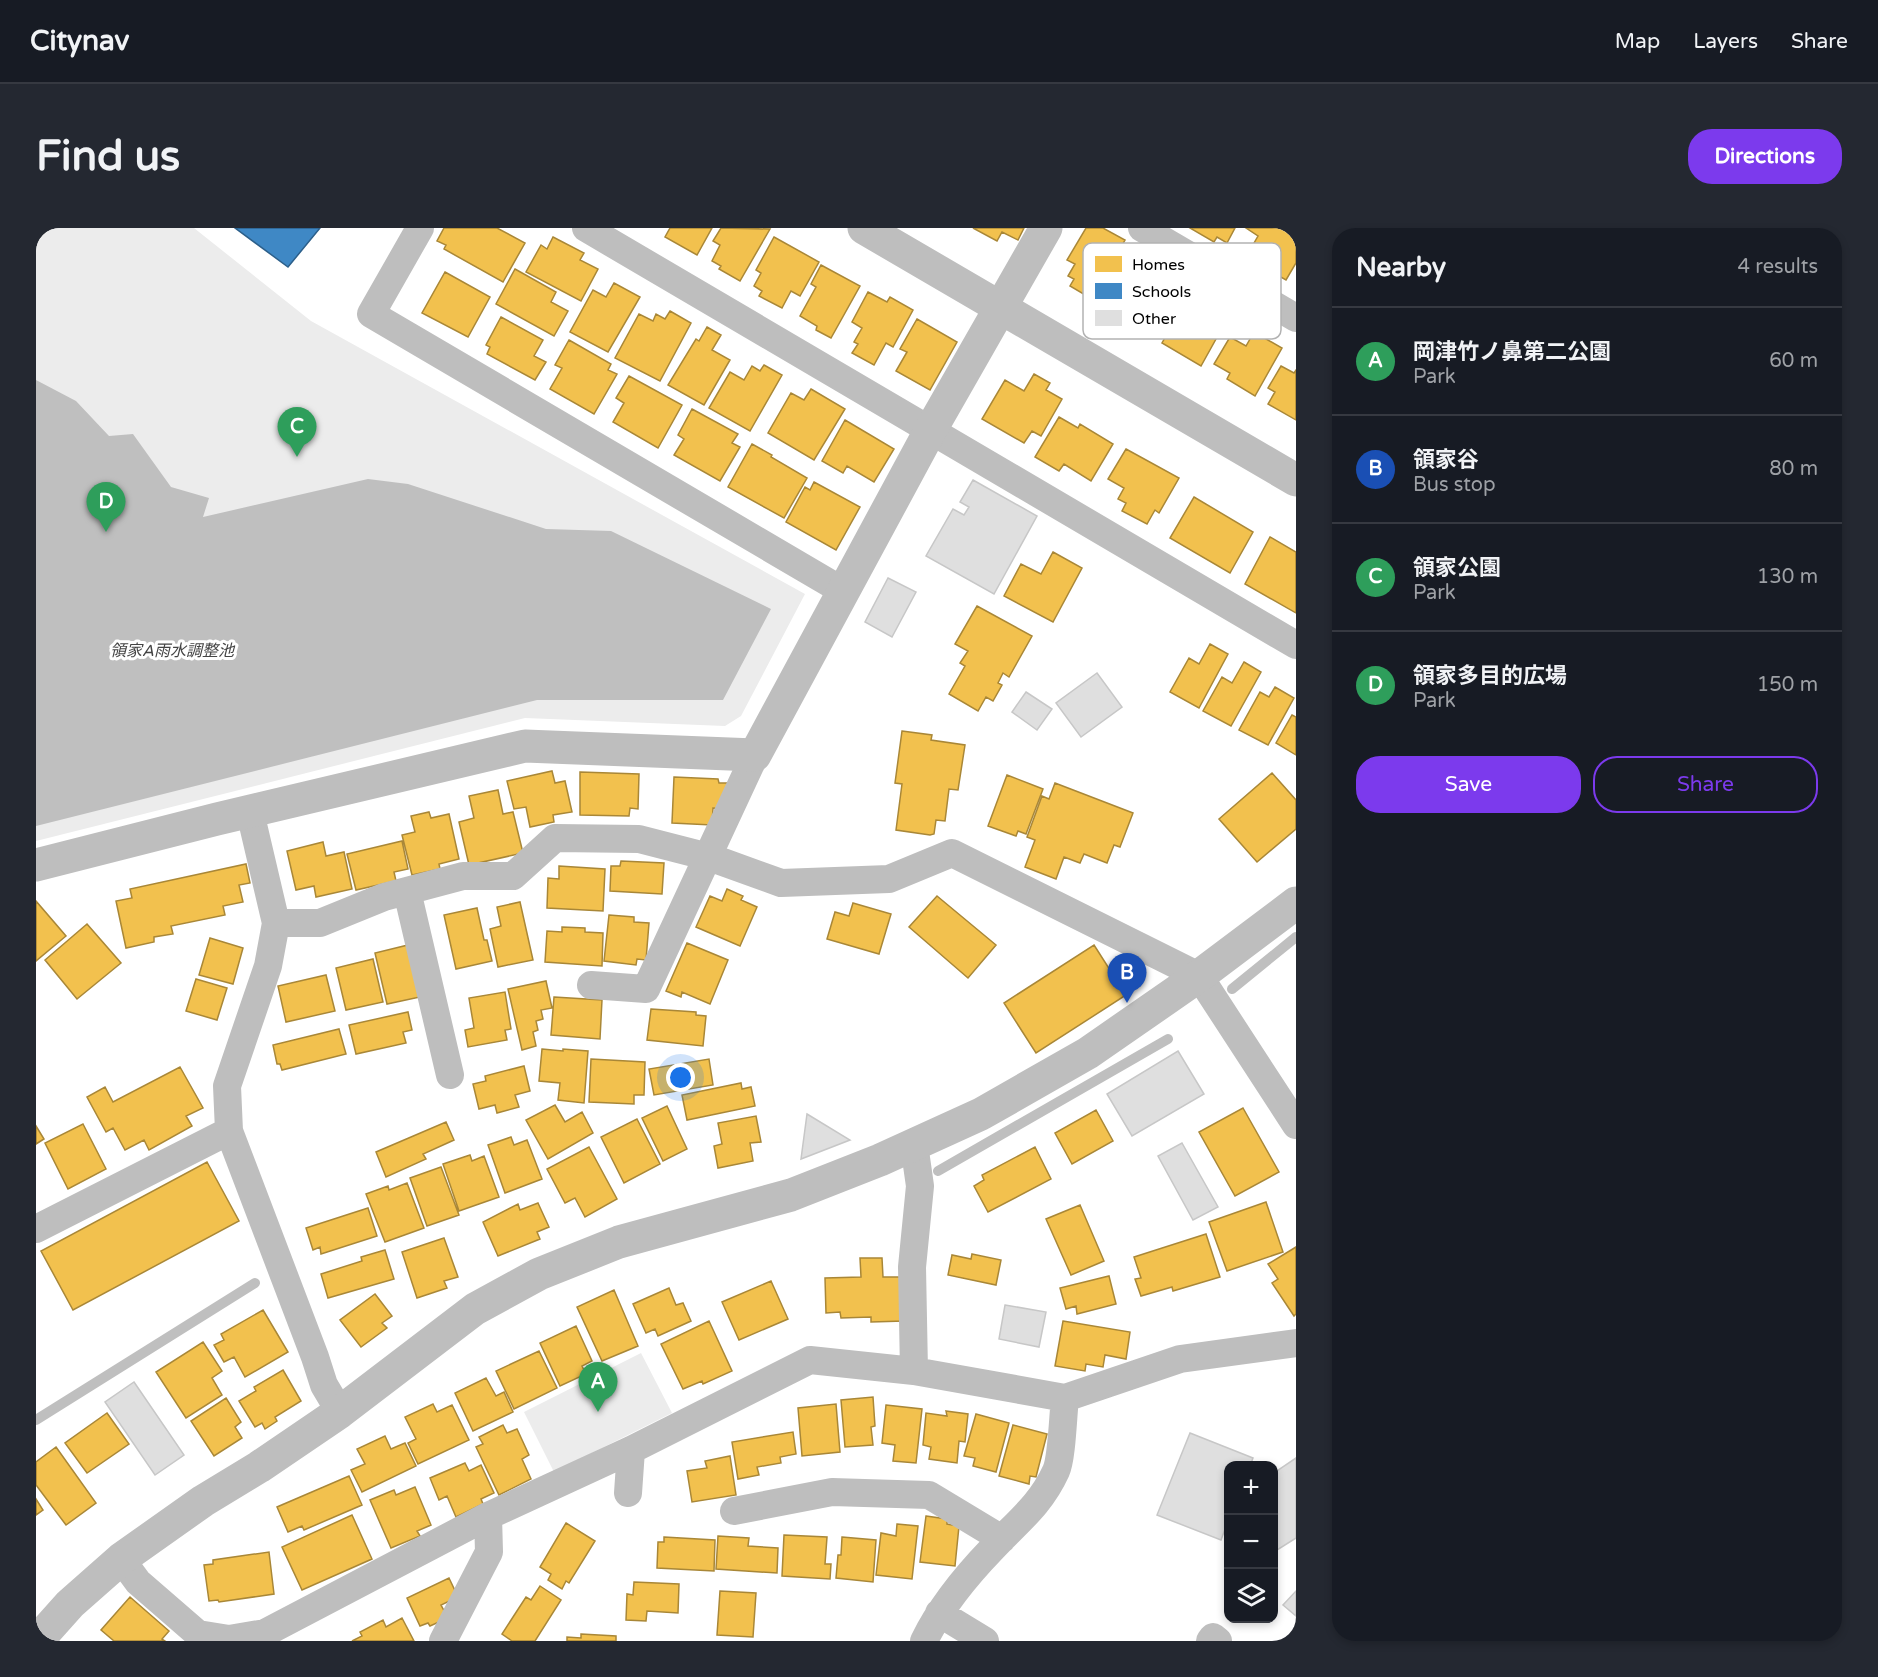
<!DOCTYPE html>
<html lang="en">
<head>
<meta charset="utf-8">
<style>
  :root { --surface:#171b24; --page:#242831; --text:#f1f3f6; --muted:#9ea1a6; --line:#363941; --accent:#7c3aed }
  body { margin:0; font-family:"Varela Round","Noto Sans JP",sans-serif; background:var(--page); color:var(--text) }
  .controls { position:absolute; right:18px; bottom:18px; display:grid; overflow:hidden; border-radius:12px; box-shadow:0 3px 9px #0003 }
  .controls button { width:54px; height:54px; display:grid; place-items:center; padding:0; border:0; border-bottom:2px solid var(--line); background:var(--surface); color:var(--text); font:30px sans-serif }
  .you { position:absolute; left:645px; top:850px; width:21px; height:21px; margin:-15px; border:4px solid #fff; border-radius:50%; background:#1a73e8; box-shadow:0 0 0 9px #1a73e833 }
  .badge { display:grid; place-items:center; width:39px; height:39px; border-radius:50%; background:var(--accent); color:#fff; font-size:20px; font-weight:700 }
  .pin { position:absolute; translate:-50% -50px; filter:drop-shadow(0 2px 3px #0008) }
  .pin::after { content:''; position:absolute; top:32px; width:21px; height:18px; background:inherit; clip-path:polygon(0 0,100% 0,50% 100%) }
  .list { margin:0; padding:0; list-style:none }
  h2 { display:flex; justify-content:space-between; align-items:center; height:78px; margin:0; padding:0 24px; font-size:26px }
  h2 small { font-size:20px; font-weight:400; color:var(--muted) }
  .list li { display:grid; grid-template-columns:39px 1fr auto; gap:18px; align-items:center; box-sizing:border-box; height:108px; padding:0 24px; border-top:2px solid var(--line) }
  .list b { display:block; font-size:22px; white-space:nowrap }
  .list p { margin:0; font-size:20px; white-space:nowrap; color:var(--muted) }
  .list em { font-size:20px; font-style:normal; color:var(--muted) }
  .actions { display:flex; gap:12px; padding:18px 24px }
  .actions a { flex:1; padding:14px 0; border:2px solid var(--accent); border-radius:24px; text-align:center; font-size:21px; color:var(--accent) }
  .actions .main { background:var(--accent); color:#fff }
  .icon { flex:none; width:33px; height:33px; fill:none; stroke:currentColor; stroke-width:2; stroke-linecap:round; stroke-linejoin:round }
  .map { position:relative; flex:none; width:1260px; height:1413px; overflow:hidden; border-radius:24px }
  header { display:flex; align-items:center; gap:36px; box-sizing:border-box; height:84px; padding:0 30px; background:var(--surface); border-bottom:2px solid var(--line) }
  header strong { font-size:28px }
  nav { display:flex; gap:33px; margin-inline-start:auto; font-size:21px }
  .intro { display:flex; align-items:center; justify-content:space-between; box-sizing:border-box; height:144px; padding:0 36px }
  h1 { margin:0; font-size:42px }
  .button { padding:15px 27px; border-radius:24px; background:var(--accent); color:#fff; font-size:21px; font-weight:700 }
  main { display:flex; gap:36px; padding:0 36px }
  aside { flex:1; background:var(--surface); border-radius:24px; box-shadow:0 3px 9px #0003 }
  .map>svg:first-child { display:block }
  .green { fill:#ececec }
  .water { fill:#bfbfbf }
  .homes { fill:#f2c14e; stroke:#a98737; stroke-width:1.5 }
  .schools { fill:#3f88c5; stroke:#2c5f8a; stroke-width:1.5 }
  .lines { fill:none; stroke-linecap:round; stroke-linejoin:round }
  .stream { stroke:#bfbfbf; stroke-width:10 }
  .building { fill:#dfdfdf; stroke:#c7c7c7; stroke-width:1.5 }
  .minor { stroke:#bebebe; stroke-width:28 }
  .tertiary { stroke:#bebebe; stroke-width:33 }
  .labels { text-anchor:middle; stroke-width:6; stroke-linejoin:round; paint-order:stroke }
  .water-label { font-size:16px; font-style:italic; fill:#444; stroke:#fff }
  .key { fill:#fff; stroke:#b2b2b2; stroke-width:1.5 }
  .key-label { font-size:16px; fill:#000 }
</style>
</head>
<body>
<header>
<strong>Citynav</strong>
<nav><a>Map</a><a>Layers</a><a>Share</a></nav>
</header>
<div class="intro"><h1>Find us</h1><a class="button">Directions</a></div>
<main>
<div class="map">
<svg width="1260" height="1413" viewBox="0 0 1260 1413">
  <rect width="100%" height="100%" fill="#fff"/>
  <path class="green" d="M0,0h158l117,93 494,273 -64,122 -16,10 -200,-8 -489,123z
    M605,1125l31,60 -118,59 -30,-60z"/>
  <path class="water" d="M0,152l40,21 33,35 24,-2 38,53 38,11 -6,19 165,-38 40,5 138,45 65,2 160,78 -48,91h-186l-501,126z"/>
  <path class="homes" d="M408,0h53l28,15 -22,39 -59,-33 2,-4 -9,-4z
    M634,0h42l-15,27 -32,-18z
    M685,0l49,1 -30,52 -21,-12 2,-3 -9,-5 8,-16 -7,-4z
    M937,0h51l-6,12 -16,-8 -5,9z
    M1050,0h17l22,12 -15,27 10,5 -18,33 -32,-19 4,-7 -6,-3 7,-12 -8,-4z
    M1154,0h45l-8,15 -10,-6 -3,5z
    M1210,0h50l-2,5 2,1v29l-10,17 -40,-23 12,-21z
    M517,9l31,16 -4,7 18,9 -17,32 -55,-29 15,-27 6,4z
    M738,9l45,25 -19,34 -9,-5 -9,17 -23,-12 3,-5 -8,-5 7,-13 -5,-3z
    M785,37l39,21 -29,52 -15,-8 1,-4 -17,-10 16,-29 -5,-3z
    M479,41l41,23 -5,10 17,9 -14,25 -58,-32z
    M409,44l45,25 -22,40 -46,-24z
    M578,55l26,14 -32,55 -38,-20 23,-42 13,7z
    M832,64l19,10 3,-5 23,13 -20,37 -7,-4 -12,22 -22,-12 6,-9 -4,-2 8,-14 -10,-6z
    M1151,71l39,22 -25,45 -39,-23z
    M634,83l21,12 -31,58 -45,-23 24,-44 14,7 3,-7 9,5z
    M465,89l42,23 -9,16 12,6 -11,18 -48,-26 3,-7 -4,-2z
    M881,91l40,23 -27,48 -34,-19 11,-19 -7,-3z
    M671,99l14,8 -9,15 18,10 -26,45 -36,-20 28,-46 3,2z
    M1218,104l28,16 -27,48 -28,-17 3,-6 -16,-9 16,-27 16,9z
    M533,112l42,24 -3,6 9,4 -23,40 -44,-25 12,-21 -7,-3z
    M728,137l18,10 -32,56 -41,-23 21,-36 14,8 8,-14 8,5z
    M1245,138l13,7 2,-3v50l-28,-16 7,-12 -7,-4z
    M998,146l16,9 -4,7 16,9 -21,37 -9,-5 -8,12 -42,-24 23,-39 19,11z
    M593,148l53,29 -24,43 -45,-26 11,-19 -8,-5z
    M775,161l34,20 -31,51 -46,-27 23,-40 13,7z
    M656,181l46,25 -6,9 8,4 -20,34 -46,-26 10,-16 -6,-4z
    M1023,189l19,11 2,-4 33,20 -22,37 -27,-17 -5,7 -24,-14z
    M809,192l49,29 -20,33 -27,-16 -4,7 -21,-12z
    M716,216l20,11 -1,2 36,21 -23,40 -56,-31z
    M1090,221l53,29 -20,35 -4,-3 -8,14 -25,-13 4,-8 -8,-4 6,-11 -16,-9z
    M778,254l46,25 -24,43 -50,-28 19,-35 5,3z
    M1158,269l59,35 -23,41 -60,-35z
    M1234,309l26,15v61l-51,-29z
    M1017,324l29,16 -29,54 -49,-26 17,-32 20,10z
    M941,378l55,30 -23,41 -6,-4 -5,10 4,2 -9,16 -7,-4 -8,14 -29,-17 16,-28 -5,-3 8,-12 -13,-7z
    M1174,416l18,10 -29,54 -29,-16 19,-34 10,6z
    M1208,434l17,10 -30,54 -28,-15 19,-34 10,6z
    M1239,459l19,11 -26,47 -29,-15 21,-38 9,5z
    M1256,487l4,2v38l-20,-12z
    M866,503l30,4 -1,5 34,5 -7,45 -9,-1 -4,32 -9,-1 -2,14 -4,1 -34,-5 6,-46 -7,-1z
    M516,543l3,12 10,-2 7,31 -19,3 1,7 -24,5 -4,-20 -12,2 -7,-28z
    M544,544l59,2 -1,35 -8,-1 -1,8 -49,-1z
    M1236,545l24,27v29l-39,33 -38,-43z
    M971,547l36,14 -17,45 -8,-3 -2,5 -28,-10z
    M638,549l44,2 1,4h11l-1,26 -16,-1 -1,17 -40,-2z
    M1019,555l78,30 -13,34 -6,-2 -7,18 -23,-9 -4,9 -16,-6 -8,22 -31,-12 10,-27 -8,-3 15,-41 7,3z
    M462,562l5,24 10,-2 10,41 -54,12 -10,-43 15,-4 -5,-22z
    M393,584l2,6 18,-4 10,45 -20,5 1,5 -28,6 -10,-40 13,-3 -4,-16z
    M366,613l6,28 -14,3 2,9 -40,9 -9,-36z
    M287,614l3,14 18,-4 8,37 -36,8 -2,-11 -18,4 -9,-39z
    M585,633l43,2 -2,31 -52,-3 1,-25h9z
    M210,636l4,19 -11,2 4,17 -20,4 2,9 -54,11 2,8 -19,3v5l-28,6 -10,-47 16,-3 -2,-9z
    M523,638l46,3 -2,42 -56,-3 1,-30 11,1z
    M691,661l16,7 -2,4 16,7 -17,39 -44,-19 14,-31 12,5z
    M901,668l59,49 -28,33 -59,-51z
    M0,673l30,35 -30,25z
    M484,674l13,58 -35,7 -8,-38 11,-3 -4,-19z
    M817,675l38,11 -12,40 -52,-15 8,-27 14,4z
    M441,680l7,32h3l5,21 -36,8 -12,-54z
    M573,687l25,2v5l15,1 -3,37 -9,-1 -1,6 -32,-4z
    M51,696l34,39 -44,36 -32,-39z
    M526,699l23,1v4l18,1 -1,33 -57,-4 2,-31 15,1z
    M174,710l33,10 -10,36 -34,-9z
    M651,715l41,17 -18,44 -28,-12 -1,5 -15,-6z
    M372,717l12,52 -33,7 -12,-51z
    M1058,717l32,50 -90,58 -32,-50z
    M337,731l10,43 -37,8 -10,-42z
    M290,747l9,36 -49,11 -8,-36z
    M160,751l31,9 -10,32 -31,-9z
    M510,753l6,27 -11,2 2,9 -7,2 2,9 -5,2 3,14 -14,4 -14,-61z
    M469,764l6,37 -6,1 2,10 -39,7 -3,-17 9,-2 -5,-30z
    M518,769l48,3 -2,39 -49,-4z
    M615,781l45,3v3l10,1 -3,30 -56,-6z
    M372,784l4,18 -9,2 3,11 -50,11 -7,-29z
    M303,801l7,25 -64,16 -2,-6h-3l-4,-19z
    M506,821l21,2v-2l25,2 -4,52 -26,-3 2,-17 -21,-2z
    M555,831l54,3 -1,33h-10v9l-45,-2z
    M673,831l4,26 -59,10 -5,-26z
    M488,838l6,25 -15,4 4,12 -22,6 -2,-8 -16,4 -6,-25 13,-3 -1,-5z
    M144,839l23,41 -17,8 6,10 -43,24 -5,-10 -19,10 -12,-22 -7,4 -19,-35 18,-10 8,15z
    M705,855l1,6 9,-2 4,19 -68,14 -5,-25z
    M519,877l10,17 17,-10 11,21 -45,26 -22,-39z
    M631,878l20,43 -24,12 -21,-43z
    M1207,880l36,64 -44,24 -36,-64z
    M1060,882l17,31 -41,23 -17,-31z
    M720,888l5,26 -11,1 3,18 -35,7 -4,-22 8,-2 -4,-21z
    M601,891l23,45 -36,19 -23,-46z
    M410,894l8,18 -31,14 3,5 -40,18 -10,-25z
    M47,896l23,45 -38,20 -23,-46z
    M0,898l8,13 -8,5z
    M475,909l3,8 13,-5 15,39 -37,14 -17,-48z
    M553,919l28,52 -32,18 -10,-19 -10,5 -18,-34z
    M999,919l16,32 -63,33 -14,-26 10,-6 -2,-5z
    M434,927l2,6 12,-5 15,41 -40,14 -16,-47z
    M171,934l32,59 -166,89 -32,-59z
    M405,939l18,48 -32,11 -17,-48z
    M371,955l17,45 -39,14 -19,-48 22,-8 1,4z
    M1230,974l17,50 -56,19 -18,-49z
    M502,975l11,24 -12,5 3,7 -42,17 -15,-34 35,-18 2,6z
    M1044,977l24,56 -33,14 -25,-56z
    M332,980l9,28 -56,18 -1,-7 -7,3 -7,-22z
    M1170,1006l14,43 -47,14 -1,-4 -31,9 -6,-17 6,-1 -7,-21z
    M408,1010l14,39 -14,4 3,7 -30,10 -15,-46z
    M1260,1019v67l-2,2 -22,-33 6,-4 -10,-15z
    M349,1022l9,29 -66,19 -7,-24 41,-13 -1,-4z
    M936,1026l29,6 -5,25 -48,-10 4,-20 19,4z
    M824,1030h22l1,19h20l1,44 -33,1v-5l-30,1 -1,-6 -14,1 -1,-35 36,-1z
    M1073,1048l7,28 -39,10 -1,-8 -10,3 -6,-21z
    M735,1053l17,38 -49,21 -17,-38z
    M633,1060l7,17 7,-2 8,18 -33,15 -3,-7 -9,4 -13,-29z
    M578,1062l24,56 -36,15 -25,-54z
    M339,1066l17,22 -10,7 5,5 -26,19 -21,-27z
    M227,1082l25,42 -43,25 -11,-20 -10,5 -10,-17 10,-5 -3,-6z
    M673,1093l23,50 -29,13 -1,-3 -19,8 -22,-45z
    M1027,1093l67,11 -4,27 -21,-4 -2,12 -17,-3 -1,7 -30,-5z
    M540,1098l16,35 -10,5 4,8 -26,12 -20,-43z
    M167,1114l19,29 -10,7 10,17 -36,23 -30,-46z
    M503,1123l18,37 -43,21 -18,-38z
    M247,1142l18,31 -26,16 2,4 -12,8 -3,-6 -7,4 -16,-26 17,-10 -2,-4z
    M450,1150l10,18 8,-4 9,20 -40,19 -18,-38z
    M837,1169l2,29 -4,1 2,18 -28,2 -4,-47z
    M190,1170l15,24 -6,5 7,11 -28,18 -23,-35z
    M397,1176l4,8 15,-7 17,35 -51,24 -10,-21 8,-4 -11,-22z
    M800,1176l4,48 -38,4 -4,-48z
    M850,1177l36,4 -6,54 -23,-2 2,-16 -13,-2z
    M910,1183l22,3 -3,28 -6,-1 -2,22 -28,-4 2,-12 -8,-2 3,-32 21,3z
    M71,1185l22,31 -42,29 -22,-30z
    M940,1186l33,9 -13,49 -23,-6 2,-8 -11,-2z
    M467,1197l4,8 10,-4 12,26 -7,4 9,20 -32,16 -23,-48 7,-3 -4,-7z
    M977,1197l34,9 -11,43 -6,-1 -1,8 -30,-8z
    M757,1204l3,22 -16,3 1,6 -24,4 2,8 -21,4 -6,-37z
    M349,1208l6,13 14,-6 11,23 -54,26 -11,-22 14,-6 -8,-15z
    M20,1219l40,56 -30,22 -30,-40v-23z
    M694,1228l6,39 -44,7 -5,-31 20,-3 -2,-7z
    M429,1235l4,8 12,-6 13,28 -13,6 2,5 -27,13 -9,-21 -8,4 -9,-22z
    M313,1248l13,29 -58,25 -2,-4 -14,6 -11,-25z
    M379,1259l16,38 -14,6 3,5 -29,12 -21,-48 24,-10 2,5z
    M0,1271l7,11 -7,5z
    M316,1287l20,44 -70,31 -20,-43z
    M890,1288l21,3v5l12,2 -4,40 -35,-4z
    M530,1295l29,18 -26,42 -3,-2 -4,8 -14,-9 3,-6 -11,-7z
    M861,1296l21,2 -6,53 -36,-4 5,-42 15,3z
    M748,1307l43,2 -2,27h6l-1,15 -48,-3z
    M682,1308l31,2 -1,8 30,2 -1,25 -61,-4z
    M628,1309l51,3 -1,31 -57,-3 1,-26h6z
    M806,1309l34,3 -3,42 -37,-4 2,-23h3z
    M233,1324l5,42 -55,8 -1,-2 -9,1 -5,-36 9,-1v-4z
    M413,1350l9,19 -17,8 7,13 -18,8 -2,-3 -8,3 -13,-28z
    M598,1354l45,2 -1,29 -31,-2 -1,10 -20,-1 1,-26 6,1z
    M504,1358l21,14 -26,41h-23l-10,-7 24,-37 5,3z
    M684,1363l36,2 -3,44 -36,-2z
    M94,1369l39,34 -7,8 3,2h-51l-13,-11z
    M366,1390l12,23h-62l10,-5 -2,-4 23,-12 3,7z
    M545,1406l35,2v5h-49v-4l14,1z"/>
  <path class="schools" d="M199,0h85l-32,39z"/>
  <g class="lines">
    <path class="stream" d="M1196,761l64,-52
      M902,943l230,-132
      M0,1192l219,-137"/>
  </g>
  <path class="building" d="M937,252l64,36 -43,78 -68,-38 27,-47 11,6 5,-8 -9,-5z
    M852,350l28,14 -24,45 -27,-15z
    M1061,445l25,34 -41,30 -25,-34z
    M990,464l26,17 -15,21 -25,-18z
    M1142,823l26,43 -72,42 -25,-42z
    M771,886l43,26 -49,19z
    M1146,915l36,64 -25,13 -35,-64z
    M969,1077l41,7 -7,35 -40,-8z
    M98,1154l50,73 -29,20 -50,-73z
    M1154,1205l63,25 -3,8h-22v55l-7,19 -64,-25z
    M1260,1230v80l-22,14v-79z
    M1260,1363v25l-13,-11z"/>
  <g class="lines">
    <path class="minor" d="M384,0l-49,86 472,277
      M550,0l710,417
      M1106,0l154,90
      M214,584l26,111 -8,43 -41,120 2,45 86,226 9,28 16,27
      M371,663l43,184
      M240,695h44l64,-26 79,-21h50l42,-38 84,1 70,18 72,26 108,-4 63,-26 247,123 97,149
      M555,757l55,4 109,-234
      M0,1001l193,-98
      M878,1143l-2,-104 8,-81 -6,-42
      M592,1265l3,-43
      M698,1283l98,-19 97,3 73,44
      M85,1331l17,23 60,52 31,5 36,-6 223,-117 143,-66 179,-90 104,11 151,27 115,-39 116,-16
      M903,1385l46,28
      M407,1413l46,-89 -1,-36
      M888,1413c17,-35 41,-64 68,-92 25,-27 48,-43 64,-78 6,-13 7,-57 9,-73
      M1174,1413l3,-4 5,4"/>
    <path class="tertiary" d="M828,0l432,252
      M0,637l181,-46 308,-73 230,9 175,-324 116,-203
      M1,1413l33,-37 51,-45 82,-58 56,-34 81,-55 135,-103 64,-35 80,-32 172,-47 89,-35 101,-46 107,-61 111,-77 97,-73"/>
  </g>
  <g class="labels">
    <g class="water-label">
      <text x="136" y="428">領家A雨水調整池</text>
    </g>
  </g>
  <rect x="1047" y="15" width="198" height="96" rx="9" class="key"/>
  <rect x="1059" y="28" width="27" height="16" fill="#f2c14e"/>
  <rect x="1059" y="55" width="27" height="16" fill="#3f88c5"/>
  <rect x="1059" y="82" width="27" height="16" fill="#dfdfdf"/>
  <g class="key-label">
    <text x="1096" y="42">Homes</text>
    <text x="1096" y="69">Schools</text>
    <text x="1096" y="96">Other</text>
  </g>
</svg>
<div class="controls">
<button>+</button>
<button>−</button>
<button><svg class="icon" aria-label="layers" viewBox="0 0 24 24"><path d="M12 4l9 5-9 5-9-5zM3 14l9 5 9-5"/></svg></button>
</div>
<div class="you"></div>
<div class="pin badge" style="left:562px;top:1184px;background:#2e9e5b">A</div>
<div class="pin badge" style="left:1091px;top:775px;background:#1a4fb4">B</div>
<div class="pin badge" style="left:261px;top:229px;background:#2e9e5b">C</div>
<div class="pin badge" style="left:70px;top:304px;background:#2e9e5b">D</div>
</div>
<aside>
<h2>Nearby<small>4 results</small></h2>
<ul class="list">
<li><span class="badge" style="background:#2e9e5b">A</span><div><b>岡津竹ノ鼻第二公園</b><p>Park</p></div><em>60 m</em></li>
<li><span class="badge" style="background:#1a4fb4">B</span><div><b>領家谷</b><p>Bus stop</p></div><em>80 m</em></li>
<li><span class="badge" style="background:#2e9e5b">C</span><div><b>領家公園</b><p>Park</p></div><em>130 m</em></li>
<li><span class="badge" style="background:#2e9e5b">D</span><div><b>領家多目的広場</b><p>Park</p></div><em>150 m</em></li>
</ul>
<div class="actions"><a class="main">Save</a><a>Share</a></div>
</aside>
</main>
</body>
</html>
